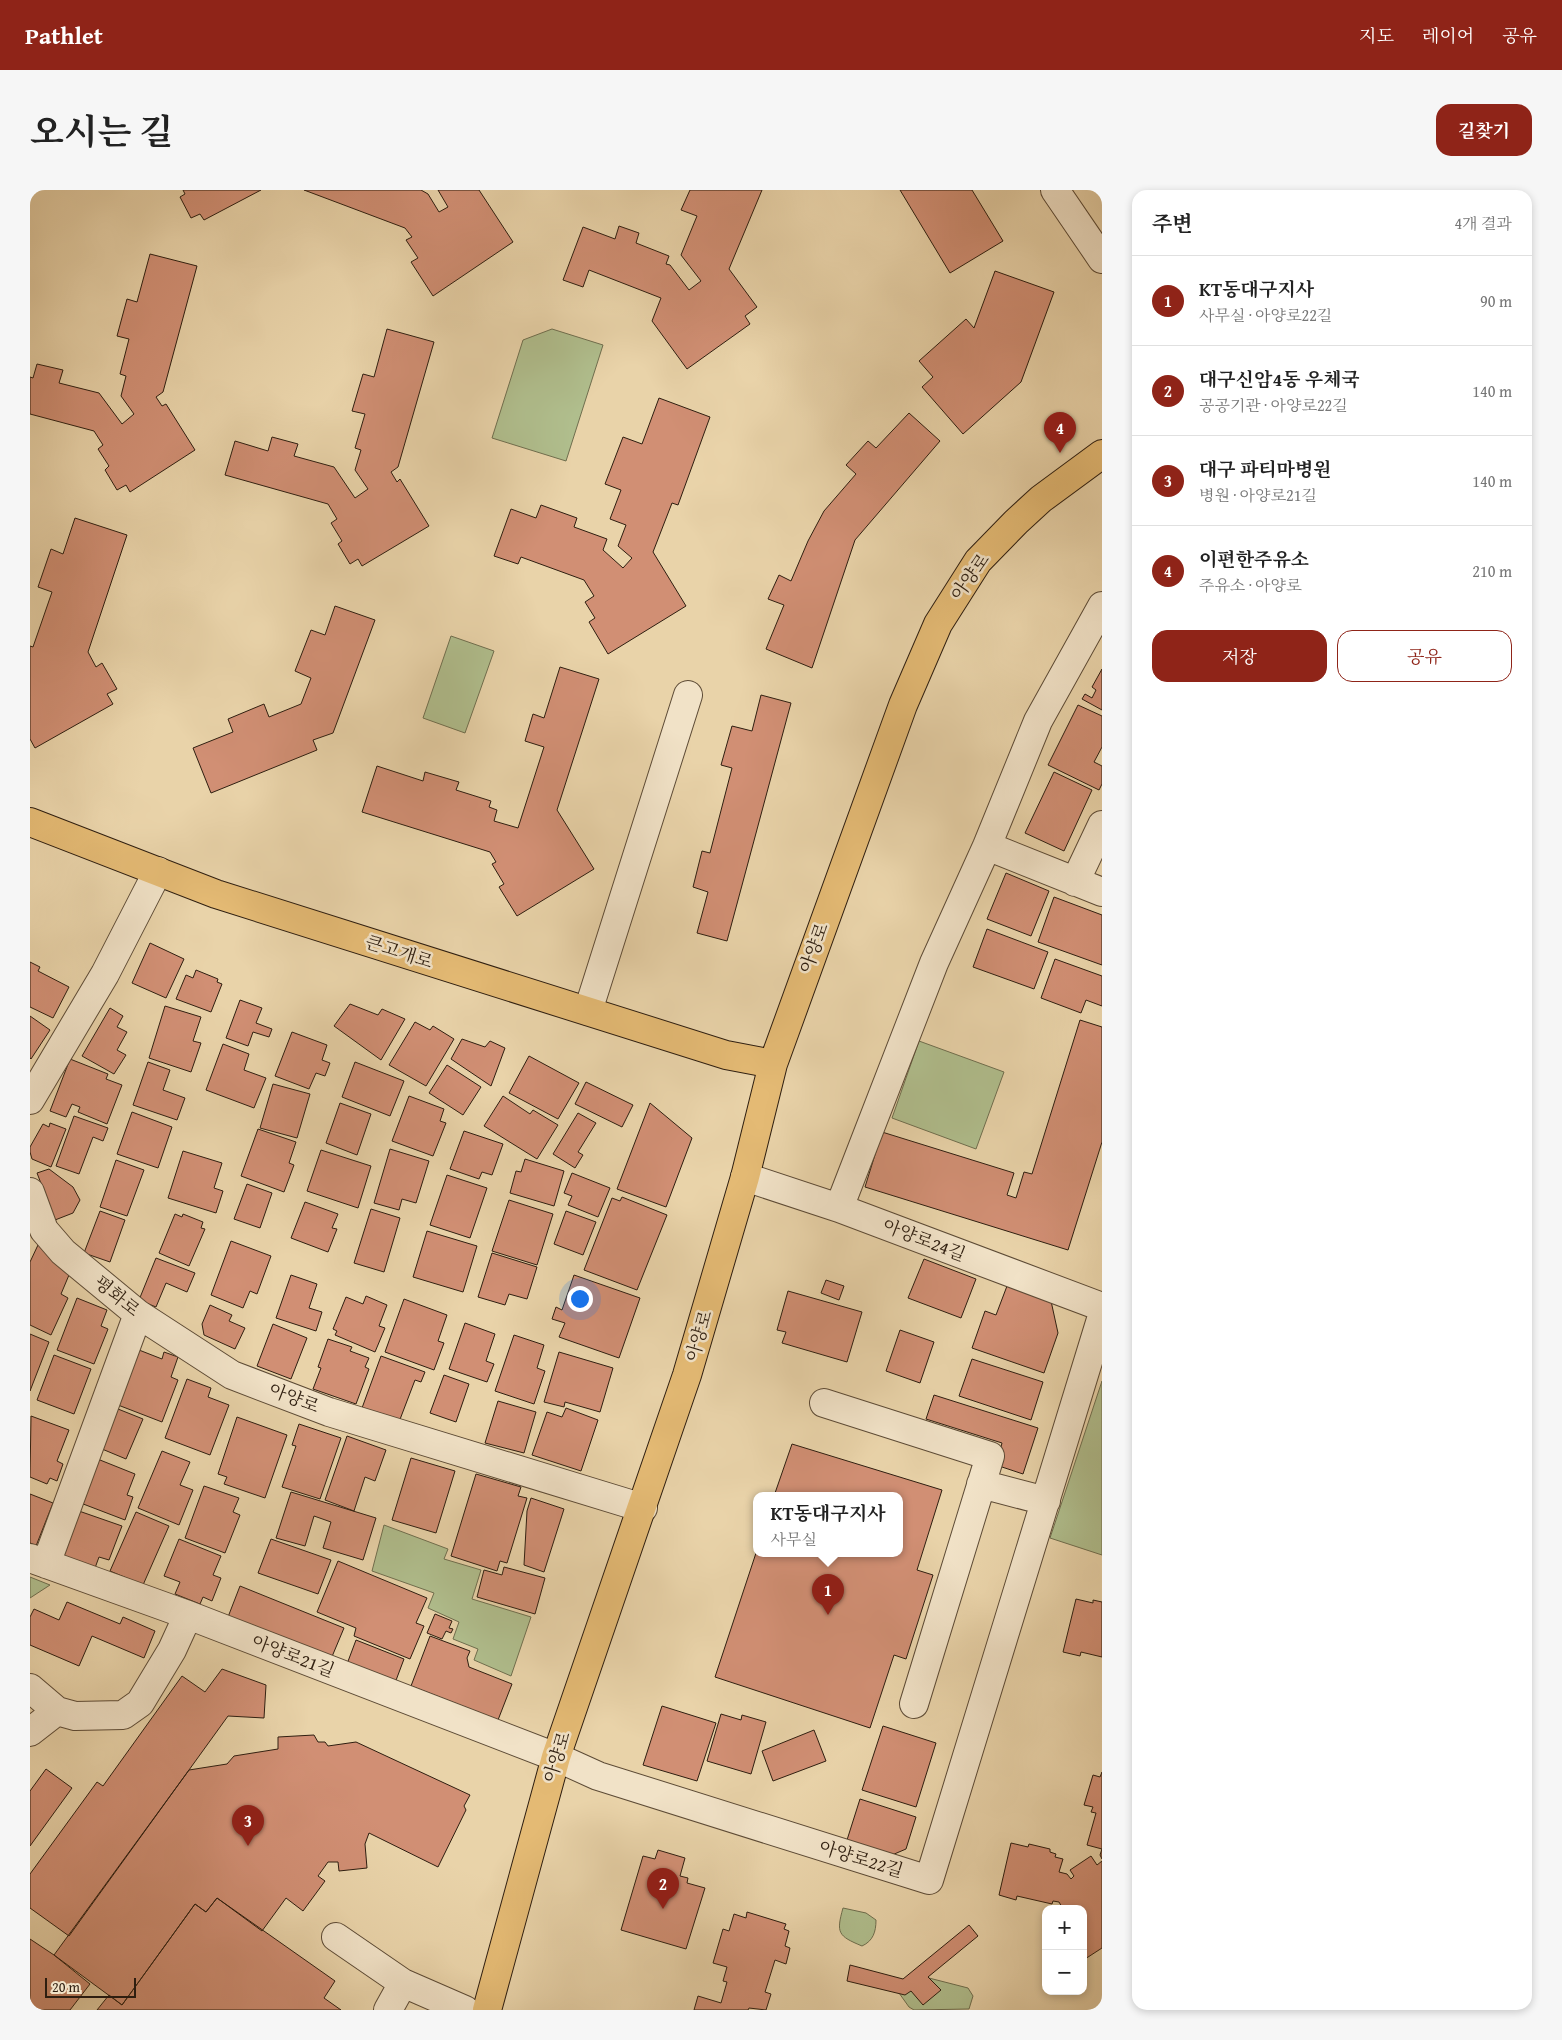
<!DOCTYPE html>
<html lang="ko">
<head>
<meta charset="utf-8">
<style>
  :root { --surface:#fff; --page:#f6f6f6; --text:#222; --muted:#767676; --line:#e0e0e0; --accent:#8f2418 }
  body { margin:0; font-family:"Gentium Book Plus","Noto Serif KR",serif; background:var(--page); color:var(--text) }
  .controls { position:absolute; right:15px; bottom:15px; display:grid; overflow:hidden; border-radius:10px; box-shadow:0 2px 8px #0003 }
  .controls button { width:45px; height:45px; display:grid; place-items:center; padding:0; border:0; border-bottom:1px solid var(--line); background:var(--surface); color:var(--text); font:25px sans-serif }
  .scale { position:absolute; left:15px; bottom:12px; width:91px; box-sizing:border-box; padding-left:5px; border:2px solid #2e1e10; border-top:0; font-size:14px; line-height:18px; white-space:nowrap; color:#2e1e10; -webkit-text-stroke:4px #f1e2c7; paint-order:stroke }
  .you { position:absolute; left:549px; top:1108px; width:18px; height:18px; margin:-12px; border:4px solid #fff; border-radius:50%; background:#1a73e8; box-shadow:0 0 0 8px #1a73e833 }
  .badge { display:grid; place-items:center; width:32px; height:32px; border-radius:50%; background:var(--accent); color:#fff; font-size:16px; font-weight:700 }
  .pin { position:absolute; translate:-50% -41px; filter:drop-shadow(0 1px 2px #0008) }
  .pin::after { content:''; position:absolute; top:26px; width:18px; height:15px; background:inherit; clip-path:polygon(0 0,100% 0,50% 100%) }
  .popup { position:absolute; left:723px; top:1302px; width:150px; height:65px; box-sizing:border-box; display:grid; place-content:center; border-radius:10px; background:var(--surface); filter:drop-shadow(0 1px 4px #0005); font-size:16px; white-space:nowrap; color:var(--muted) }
  .popup b { font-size:19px; color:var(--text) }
  .popup::after { content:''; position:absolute; left:50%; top:100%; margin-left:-10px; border:10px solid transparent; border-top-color:var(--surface) }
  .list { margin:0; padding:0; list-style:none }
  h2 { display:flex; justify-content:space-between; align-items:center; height:65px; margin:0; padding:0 20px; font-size:21px }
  h2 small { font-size:16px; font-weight:400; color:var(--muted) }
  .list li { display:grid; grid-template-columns:32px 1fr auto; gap:15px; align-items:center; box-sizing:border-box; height:90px; padding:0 20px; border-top:1px solid var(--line) }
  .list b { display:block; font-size:19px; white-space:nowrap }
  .list p { margin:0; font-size:16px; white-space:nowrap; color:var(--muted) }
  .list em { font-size:16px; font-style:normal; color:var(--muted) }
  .actions { display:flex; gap:10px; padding:15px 20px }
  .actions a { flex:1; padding:11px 0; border:1px solid var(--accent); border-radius:15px; text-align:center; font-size:18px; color:var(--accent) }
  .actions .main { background:var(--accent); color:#fff }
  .map { position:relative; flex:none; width:1072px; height:1820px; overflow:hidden; border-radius:15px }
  header { display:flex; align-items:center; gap:30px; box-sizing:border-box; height:70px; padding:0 25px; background:var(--accent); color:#fff }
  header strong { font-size:24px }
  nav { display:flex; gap:28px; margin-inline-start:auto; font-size:18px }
  .intro { display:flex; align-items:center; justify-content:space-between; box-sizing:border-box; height:120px; padding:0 30px }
  h1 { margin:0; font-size:35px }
  .button { padding:12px 22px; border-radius:15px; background:var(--accent); color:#fff; font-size:18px; font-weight:700 }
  main { display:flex; gap:30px; padding:0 30px }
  aside { flex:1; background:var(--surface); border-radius:15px; box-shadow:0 2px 8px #0003 }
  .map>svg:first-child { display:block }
  .green { fill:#b0be8d; stroke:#6f6e4e }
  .building { fill:#d18f74; stroke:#2e1e10 }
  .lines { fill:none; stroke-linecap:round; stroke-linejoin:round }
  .minor-casing { stroke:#5d4b36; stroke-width:30 }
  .major-casing { stroke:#2e1e10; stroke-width:30 }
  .minor { stroke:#f1e2c7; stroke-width:28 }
  .major { stroke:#e4ba74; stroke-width:28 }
  .labels { text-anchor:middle; stroke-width:5; stroke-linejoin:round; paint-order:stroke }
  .street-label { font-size:18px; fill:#2e1e10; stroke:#f1e2c7 }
</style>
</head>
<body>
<header>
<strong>Pathlet</strong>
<nav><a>지도</a><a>레이어</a><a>공유</a></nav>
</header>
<div class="intro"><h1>오시는 길</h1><a class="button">길찾기</a></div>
<main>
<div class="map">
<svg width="1072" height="1820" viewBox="0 0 1072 1820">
  <rect width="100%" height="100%" fill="#e9d3a9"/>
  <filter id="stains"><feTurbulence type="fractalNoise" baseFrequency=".004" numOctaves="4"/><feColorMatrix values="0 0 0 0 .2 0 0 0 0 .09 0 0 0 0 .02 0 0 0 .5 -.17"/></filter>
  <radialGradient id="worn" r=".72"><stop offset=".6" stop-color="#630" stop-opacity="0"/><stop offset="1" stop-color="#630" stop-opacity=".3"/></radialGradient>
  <path class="green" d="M522,139l51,16 -37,116 -74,-23 31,-98z
    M421,446l43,15 -29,82 -42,-15z
    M889,851l85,31 -28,77 -84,-31z
    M1072,1191v174l-52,-17z
    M354,1335l64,24 -4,10 37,11 -9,29 59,18 -20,59 -37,-16 4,-11 -25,-10 6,-17 -31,-14 6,-15 -62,-22z
    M0,1387l20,8 -20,13z
    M813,1718l23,5 10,7c0,12 -3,21 -14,26 -24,-10 -26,-13 -19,-38z
    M899,1788l39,10 5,8 -4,13 -55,1 -5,-3 -10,-14z"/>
  <path class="building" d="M153,0h78l-57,30 -4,-6 -9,4 -11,-21 5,-3z
    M274,0h117l7,4 11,18 9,-5 -10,-17h41l34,52 -80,54 -22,-34 7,-4 -12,-18 6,-3 -7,-9z
    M660,0h72l-33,79 28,38 -12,9 5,8 -63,45 -35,-48 9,-23 -72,-28 -6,17 -20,-7 20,-53 32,12 4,-13 20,7 -3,10 33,13 -3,8 4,1 19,25 12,-9 -20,-26 16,-39 -16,-6z
    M870,0h72l31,51 -53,32z
    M120,64l47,12 -34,126 -7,5 6,9 4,-2 29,46 -65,42 -4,-7 -9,5 -12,-20 4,-4 -11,-17 5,-4 -9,-14 -64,-17v-37l3,1 4,-14 26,6 -4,13 40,10 23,31 12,-10 -13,-18 5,-20 -6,-2 9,-35 -12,-3 10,-37 10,3z
    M965,81l59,21 -33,90 -58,52 -41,-47 11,-10 -14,-16 47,-42 8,9z
    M357,139l47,13 -36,125 -7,5 6,10 3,-3 29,47 -67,40 -4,-7 -8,5 -12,-20 4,-3 -11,-18 6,-4 -9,-15 -103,-29 10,-34 33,10 4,-14 26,7 -4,12 40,11 21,31 13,-9 -13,-19 6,-20 -6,-2 10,-34 -13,-3 11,-37 11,3z
    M629,208l51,19 -32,88 -6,-2 -19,49 33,54 -78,48 -19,-32 6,-4 -10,-16 9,-6 -10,-16 -63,-23 -3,7 -24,-8 17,-47 25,9 5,-13 36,13 -3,9 33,12 -4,11 20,18 9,-10 -14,-12 8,-21 -16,-6 11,-29 -16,-6 18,-47 19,7z
    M879,223l31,28 -85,99 -43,128 -46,-19 18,-44 -16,-6 11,-24 12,6 17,-40 16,-30 32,-37 -10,-9 22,-24 8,7z
    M45,328l52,17 -39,117 8,15 6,-4 15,26 -10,5 6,10 -78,44 -5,-9v-93l3,1 19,-55 -14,-5 13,-38 12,5z
    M305,416l40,14 -42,113 -20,7 4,10 -106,43 -18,-45 40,-16 -5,-13 36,-15 5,13 32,-13 10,-26 -16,-7 16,-41 14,5z
    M530,477l39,12 -42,131 37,59 -77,47 -18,-29 5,-3 -12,-20 4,-2 -6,-10 -128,-40 15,-46 46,15 2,-9 34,10 -3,8 35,11 -2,6 8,3 -3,11 24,7 26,-81 -19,-6 8,-27 11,4z
    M1072,479v41l-20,-11 3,-5 7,4 4,-8 -4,-3z
    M731,505l30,8 -64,238 -30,-8 11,-41 -15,-5 9,-36 8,2 22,-85 -11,-3 11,-39 20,5z
    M1048,515l24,11v31l-8,15 8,4v18l-3,6 -51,-25z
    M1024,582l38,18 -28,61 -39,-18z
    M976,683l43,18 -18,45 -44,-17z
    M1024,707l48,18v50l-64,-23z
    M957,739l61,23 -14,37 -61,-22z
    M120,753l34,16 -18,39 -34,-15z
    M1025,769l47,17v30l-16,-6 -5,13 -40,-15z
    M0,772l10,5 -2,4 31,16 -16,31 -23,-11z
    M166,780l22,9 -1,3 5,2 -11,28 -35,-13 10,-24 7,3z
    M210,810l22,8 -6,15 16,6 -3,8 -16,-5 -5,14 -22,-8z
    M320,814l28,11 4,-6 23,10 -24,41 -47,-34z
    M135,816l36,11 -8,24 8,2 -10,29 -42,-14z
    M80,818l13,8 -6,11 10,5 -10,18 9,5 -12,19 -32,-18z
    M0,826l20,14 -19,29 -1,-1z
    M1050,830l22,7v115l-34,108 -203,-63 17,-55 132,41 -7,22 9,3 8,-26 8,2z
    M385,832l15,8 3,-4 21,13 -28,47 -37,-21z
    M262,842l35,13 -5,15 8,3 -5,13 -9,-3 -7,16 -34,-13z
    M432,849l23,8 5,-6 15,7 -14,38 -40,-27z
    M193,854l26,10 -5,16 22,8 -12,30 -48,-18z
    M499,866l50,27 -21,36 -49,-26z
    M40,869l38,15 -2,5 16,6 -15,39 -29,-12 2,-5 -8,-3 -6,13 -16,-6z
    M118,872l22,8 -7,20 22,8 -8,22 -44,-15z
    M325,872l49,19 -14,35 -48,-19z
    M417,875l34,22 -18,28 -34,-22z
    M556,892l47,23 -11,22 -47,-23z
    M243,894l37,10 -13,44 -37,-10z
    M379,906l35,13 -4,12 6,2 -13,33 -41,-15z
    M473,906l27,18 3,-4 25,15 -21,34 -53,-33z
    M310,913l31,11 -14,41 -31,-12z
    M620,913l42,35 -26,69 -49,-18z
    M102,922l40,15 -14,41 -41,-14z
    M548,923l18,10 -18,29 5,3 -8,13 -22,-14z
    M44,926l34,12 -5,13 -10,-4 -14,37 -23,-8z
    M20,933l16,6 -15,38 -19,-8 -2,-7v-5l13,-23 6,3z
    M228,939l38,13 -7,21 5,2 -10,27 -43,-16z
    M434,941l39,13 -11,31 -10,-3 -3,7 -29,-10z
    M360,959l39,12 -13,42 -14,-4 -3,11 -25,-7z
    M291,960l50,16 -13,42 -51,-17z
    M153,961l39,12 -8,25 9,3 -7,22 -48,-15z
    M495,969l39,12 -10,35 -44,-13 6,-22 5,1z
    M86,970l28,10 -17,46 -27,-9z
    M19,979l24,18 7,13 -7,13 -18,7 -18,-47z
    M542,983l38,15 -12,29 -30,-12 4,-9 -8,-3z
    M417,985l40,13 -17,50 -40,-13z
    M217,994l25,9 -12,35 -26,-9z
    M592,1007l45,18 -30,75 -53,-20 28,-72 8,3z
    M479,1010l44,14 -16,51 -45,-14z
    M275,1012l33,12 -6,14 5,1 -9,23 -37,-14z
    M341,1019l29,9 -16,54 -30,-9z
    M70,1021l25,9 -15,42 -26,-9z
    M536,1021l30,11 -13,33 -29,-11z
    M145,1024l7,3 1,-3 20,8 -2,6 4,1 -16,37 -30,-13z
    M397,1041l50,15 -14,46 -50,-15z
    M201,1051l40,15 -14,38 -7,-3 -7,17 -32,-13z
    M8,1055l31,30 -8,19 7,4 -17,37 -21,-10v-63z
    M462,1063l45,14 -10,32 -18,-5 -4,11 -27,-8z
    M126,1068l39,15 -8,19 -21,-9 -10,24 -17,-7z
    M894,1069l52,20 -15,39 -53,-20z
    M261,1085l26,9 -8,24 13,4 -6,19 -40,-13z
    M544,1085l66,23 -21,60 -60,-21 6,-14 -13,-4 4,-12 6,3z
    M796,1090l18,6 -5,14 -18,-7z
    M977,1096l44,15 7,32 -14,40 -72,-25 13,-37 11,4z
    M758,1101l74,21 -15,50 -65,-19 4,-11 -9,-2z
    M336,1106l21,9 -8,21 6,2 -10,24 -40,-17 2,-4 -4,-2 13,-32 17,7z
    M47,1108l30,12 -6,16 7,3 -14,35 -37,-14z
    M374,1109l43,16 -9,26 6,2 -10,27 -49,-18z
    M180,1115l22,10 -3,6 16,7 -10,21 -31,-14 -2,-11z
    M435,1133l30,11 -9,27 8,3 -7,18 -38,-13z
    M243,1134l34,14 -16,41 -34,-13z
    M870,1140l34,12 -14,41 -34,-12z
    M0,1144l19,8 -19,49z
    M484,1145l30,10 -7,23 8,3 -11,33 -39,-13z
    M298,1149l24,8 -2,4 19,7 -4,9 4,2 -13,35 -43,-15 8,-21 -3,-1z
    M109,1160l23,9 2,-7 14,5 -7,20 7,3 -16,42 -44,-17z
    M529,1162l54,16 -13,44 -35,-10 -1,5 -20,-5z
    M24,1165l37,14 -17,45 -37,-14z
    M351,1166l44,16 -4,10 -6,-2 -16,42 -37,-14z
    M942,1169l71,23 -12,38 -72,-24z
    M414,1185l25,9 -13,38 -26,-9z
    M157,1189l24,9 -3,9 21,8 -19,50 -45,-17z
    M904,1205l104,33 -15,46 -27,-9 6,-22 -76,-24z
    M468,1211l38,11 -12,41 -39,-10z
    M536,1218l32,12 -17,51 -49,-16 15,-43 15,5z
    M88,1219l25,10 -17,40 -24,-10z
    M1,1226l38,14 -12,31 6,3 -6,17 -7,-3 -3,6 -17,-7z
    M207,1227l50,18 -22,63 -41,-14 3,-7 -9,-3z
    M269,1234l42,14 -21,61 -38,-12 14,-41 -4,-1z
    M317,1246l39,14 -11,31 -10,-4 -11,34 -29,-11z
    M762,1254l150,46 -25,80 16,5 -27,84 -12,-4 -24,73 -155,-51 42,-127v4h142v-58h-125z
    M132,1261l28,11 -10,23 13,5 -14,35 -41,-17z
    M65,1268l40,16 -8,21 6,2 -8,23 -47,-18z
    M381,1268l44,13 -19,62 -44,-13z
    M446,1284l45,13 -3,9 9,2 -20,65 -7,-2 -3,10 -46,-15z
    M174,1296l35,12 -6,14 7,3 -15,38 -40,-15z
    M261,1302l85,26 -13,42 -40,-12 8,-26 -17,-6 -9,30 -29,-8z
    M0,1304l23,9 -17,43 -6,-3z
    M501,1308l33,11 -20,63 -20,-7 3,-54z
    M46,1320l46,16 -13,34 -10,-3 -4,11 -35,-13z
    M106,1322l33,14 -26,59 -33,-14z
    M149,1349l42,17 -8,19 8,3 -9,23 -9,-4 -3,7 -25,-10 5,-12 -16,-6z
    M241,1349l60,21 -13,34 -60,-21z
    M308,1371l89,37 -11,25 8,3 -14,33 -56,-23 2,-8 -39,-16z
    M474,1377l41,11 -10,36 -58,-17 7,-27 18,5z
    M210,1396l104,42 -13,31 -103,-42z
    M1046,1409l17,4v-3l9,2v55l-21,-5 -1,4 -17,-4z
    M37,1412l53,22 3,-7 32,14 -11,27 -52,-22 -13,30 -49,-21v-28l4,-8 25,11z
    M405,1424l17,7 -3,7 4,1 -2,4 -5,-2 -4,8 -15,-6z
    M400,1446l40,15 -3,7 2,9 43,17 -14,36 -87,-34z
    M326,1450l48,19 -9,24 -48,-19z
    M192,1479l44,16 -2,33 -36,-2 -159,220 -39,-28v-34l67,-92 6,4 79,-110 23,16z
    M632,1516l54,17 -19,58 -54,-16z
    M691,1524l20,6 1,-5 24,7 -15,52 -44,-13z
    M853,1536l53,17 -20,64 -54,-17z
    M784,1540l12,31 -53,20 -11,-30z
    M284,1545l4,7h7l3,4 28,-4 114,53 -6,11 2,4 -28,57 -69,-34 -4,11 2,24 -28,3 -1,-9h-10l-10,14 7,5 -22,30 -17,-13 -24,33 -45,-33 -11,14 -11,-8 -73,101 -68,-50 135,-185 38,-6 7,-8 44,-7v-12z
    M16,1579l26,19 -42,58v-55z
    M1072,1582v87l-2,-4 2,-6 -15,-4 9,-32 -5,-1 2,-5 -9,-2 9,-30 7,2z
    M830,1609l56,18 -10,32 -14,6 -45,-15z
    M981,1653l17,4 1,-3 21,5v3l6,2 -1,3 8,2 -4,13 8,2 4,5 3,-3 -4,-6 21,-14 6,9 5,-4v87l-17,11 -2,-3v-47h-20l-4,-7 -6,-1 -1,3 -35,-8 -1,4 -17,-5z
    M628,1660l27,8 -5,18 8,2 -1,5 18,5 -19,61 -65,-19 22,-74 12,3z
    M187,1708l118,83 -11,17 17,12h-244l12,-15 13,10 73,-101 11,8z
    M717,1722l39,12 -2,5 5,2 -4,15 5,2 -4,16 -11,-4 -10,32 6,2 -5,16 -17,-2 -1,2h-54l4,-14 23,7 6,-21 -4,-1 4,-14 -14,-4 10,-34 6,2 5,-17 12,4z
    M939,1735l9,11 -50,41 13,13 -18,15 -12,-14 -6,4 -58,-14 3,-16 53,14z
    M0,1749l24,16 36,29 -20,26h-40z"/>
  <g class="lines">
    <g class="minor-casing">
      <path id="minor" d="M1025,0l47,69
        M957,656l115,46
        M1045,692l27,-57
        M558,821l100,-316
        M0,910l75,-126 53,-103
        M715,987l94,31 263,99
        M0,1002l14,38 19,22 75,62 94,61 97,37 314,96
        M809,1018l95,-245 53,-117 51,-125 64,-115
        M794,1213l166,53 -76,248
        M951,1294l65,17
        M0,1368l158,57 368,142 42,19 331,104 173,-564
        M16,1374l92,-250
        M0,1498l27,23 18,5 48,-1 17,-12 32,-53 16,-35
        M0,1542l27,-21
        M306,1747l67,46 62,27
        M358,1820l15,-27"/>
    </g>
    <g class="major-casing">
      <path id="major" d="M0,632l186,72 510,161 47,9
        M457,1820l69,-253 131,-382 58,-198 28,-113 130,-359 35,-81 40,-63 38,-39 25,-23 61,-45"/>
    </g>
    <use href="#minor" class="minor"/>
    <use href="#major" class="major"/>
  </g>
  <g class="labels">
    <g class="street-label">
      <text transform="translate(940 387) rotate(-55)" y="6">아양로</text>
      <text transform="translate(784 758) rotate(-70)" y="6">아양로</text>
      <text transform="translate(369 762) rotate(18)" y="6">큰고개로</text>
      <text transform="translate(894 1050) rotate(21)" y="6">아양로24길</text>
      <text transform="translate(87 1106) rotate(39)" y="6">평화로</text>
      <text transform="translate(669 1146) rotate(-74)" y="6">아양로</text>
      <text transform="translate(264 1208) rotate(21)" y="6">아양로</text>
      <text transform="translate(263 1466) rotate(21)" y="6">아양로21길</text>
      <text transform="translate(527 1567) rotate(-73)" y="6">아양로</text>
      <text transform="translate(831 1669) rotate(17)" y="6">아양로22길</text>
    </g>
  </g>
  <rect width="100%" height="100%" filter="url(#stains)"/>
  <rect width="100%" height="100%" fill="url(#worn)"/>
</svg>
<div class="controls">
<button>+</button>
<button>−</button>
</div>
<div class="scale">20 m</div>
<div class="you"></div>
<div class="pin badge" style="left:798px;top:1425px">1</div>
<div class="popup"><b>KT동대구지사</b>사무실</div>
<div class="pin badge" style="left:633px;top:1719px">2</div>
<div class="pin badge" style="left:218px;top:1656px">3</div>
<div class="pin badge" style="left:1030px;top:263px">4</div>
</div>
<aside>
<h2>주변<small>4개 결과</small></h2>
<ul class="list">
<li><span class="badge">1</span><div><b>KT동대구지사</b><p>사무실 · 아양로22길</p></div><em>90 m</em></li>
<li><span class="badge">2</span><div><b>대구신암4동 우체국</b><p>공공기관 · 아양로22길</p></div><em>140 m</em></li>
<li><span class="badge">3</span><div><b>대구 파티마병원</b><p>병원 · 아양로21길</p></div><em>140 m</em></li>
<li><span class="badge">4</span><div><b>이편한주유소</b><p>주유소 · 아양로</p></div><em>210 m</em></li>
</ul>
<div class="actions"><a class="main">저장</a><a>공유</a></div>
</aside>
</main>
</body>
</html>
